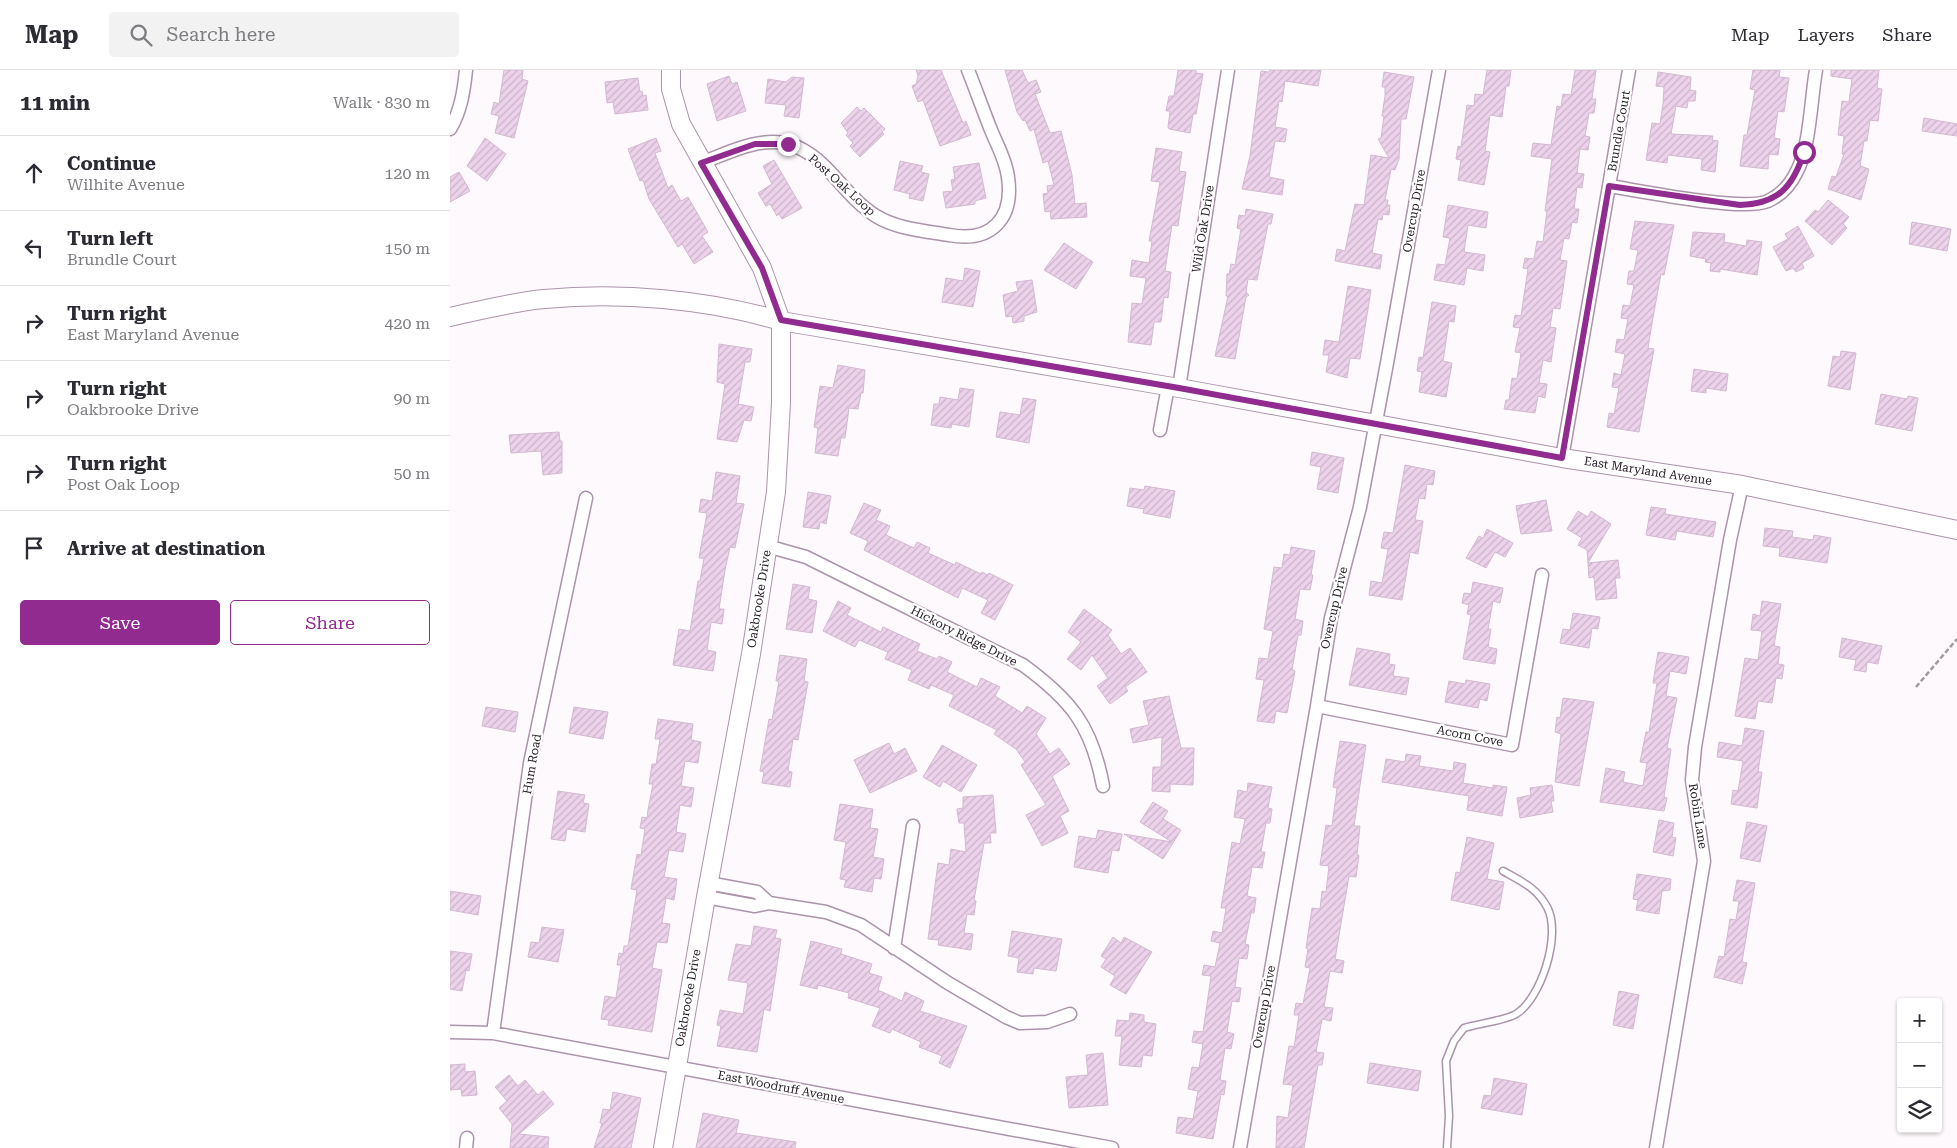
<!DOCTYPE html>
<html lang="en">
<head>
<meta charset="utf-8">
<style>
  :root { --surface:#fff; --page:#f2f2f3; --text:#2b2b33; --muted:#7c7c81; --line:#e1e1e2; --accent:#912b90 }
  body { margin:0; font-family:"Roboto Serif",serif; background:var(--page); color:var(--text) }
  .controls { position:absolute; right:15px; bottom:15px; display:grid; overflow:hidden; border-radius:5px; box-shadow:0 1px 4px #0004 }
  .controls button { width:45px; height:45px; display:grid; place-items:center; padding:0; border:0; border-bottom:1px solid var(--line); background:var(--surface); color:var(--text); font:25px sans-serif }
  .stop { position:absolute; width:15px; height:15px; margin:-11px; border:4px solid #912b90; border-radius:50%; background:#fff }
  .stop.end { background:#912b90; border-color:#fff; box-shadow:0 1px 5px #0008 }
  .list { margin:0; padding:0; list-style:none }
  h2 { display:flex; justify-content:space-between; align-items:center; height:65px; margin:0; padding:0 20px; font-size:21px }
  h2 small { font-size:16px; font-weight:400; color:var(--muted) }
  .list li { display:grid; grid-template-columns:32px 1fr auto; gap:15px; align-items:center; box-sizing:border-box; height:75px; padding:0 20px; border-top:1px solid var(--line) }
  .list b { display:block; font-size:19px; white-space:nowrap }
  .list p { margin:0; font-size:16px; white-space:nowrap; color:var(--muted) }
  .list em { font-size:16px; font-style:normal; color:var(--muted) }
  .actions { display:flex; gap:10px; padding:15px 20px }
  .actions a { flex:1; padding:11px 0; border:1px solid var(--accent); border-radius:5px; text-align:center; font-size:18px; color:var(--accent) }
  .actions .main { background:var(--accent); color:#fff }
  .icon { flex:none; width:28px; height:28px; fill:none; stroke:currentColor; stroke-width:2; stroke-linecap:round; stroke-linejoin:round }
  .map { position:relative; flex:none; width:1507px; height:1078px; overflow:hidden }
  header { display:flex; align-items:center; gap:30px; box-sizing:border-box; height:70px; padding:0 25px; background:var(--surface); border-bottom:1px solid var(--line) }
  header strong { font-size:24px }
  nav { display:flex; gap:28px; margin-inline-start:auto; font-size:18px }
  .search { width:350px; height:45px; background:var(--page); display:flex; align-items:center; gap:12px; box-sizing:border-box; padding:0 18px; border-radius:5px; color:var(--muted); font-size:19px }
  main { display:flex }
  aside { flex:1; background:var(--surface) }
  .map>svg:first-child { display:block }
  .building { fill:url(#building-hatch); stroke:#d2b9d0 }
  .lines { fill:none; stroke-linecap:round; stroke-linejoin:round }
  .lane-casing { stroke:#ab93aa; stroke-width:9 }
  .street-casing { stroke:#ab93aa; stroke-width:15 }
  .secondary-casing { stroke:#ab93aa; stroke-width:20 }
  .path { stroke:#a29ba1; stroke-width:2.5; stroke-dasharray:5 2.5; stroke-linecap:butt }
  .lane { stroke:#fff; stroke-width:6 }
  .street { stroke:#fff; stroke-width:12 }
  .secondary { stroke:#fff; stroke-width:18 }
  .route { stroke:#912b90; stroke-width:6 }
  .labels { text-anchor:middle; stroke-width:4.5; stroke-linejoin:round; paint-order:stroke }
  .street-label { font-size:12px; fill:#292028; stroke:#fff }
</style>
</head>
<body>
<header>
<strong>Map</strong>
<div class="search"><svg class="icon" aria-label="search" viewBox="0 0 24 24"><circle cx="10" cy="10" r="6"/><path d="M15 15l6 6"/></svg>Search here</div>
<nav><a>Map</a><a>Layers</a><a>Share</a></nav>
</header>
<main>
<aside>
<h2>11 min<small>Walk · 830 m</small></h2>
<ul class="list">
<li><svg class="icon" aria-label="ahead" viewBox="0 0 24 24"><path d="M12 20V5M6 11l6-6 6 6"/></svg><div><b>Continue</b><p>Wilhite Avenue</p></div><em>120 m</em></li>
<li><svg class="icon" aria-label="left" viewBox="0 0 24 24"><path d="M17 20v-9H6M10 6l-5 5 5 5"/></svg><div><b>Turn left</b><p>Brundle Court</p></div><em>150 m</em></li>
<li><svg class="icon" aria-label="right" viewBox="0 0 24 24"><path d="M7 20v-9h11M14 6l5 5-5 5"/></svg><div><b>Turn right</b><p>East Maryland Avenue</p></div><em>420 m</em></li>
<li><svg class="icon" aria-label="right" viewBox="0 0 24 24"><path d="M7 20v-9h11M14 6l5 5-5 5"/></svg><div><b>Turn right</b><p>Oakbrooke Drive</p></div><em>90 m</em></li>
<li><svg class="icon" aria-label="right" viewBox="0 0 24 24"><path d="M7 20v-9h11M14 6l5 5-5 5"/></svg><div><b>Turn right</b><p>Post Oak Loop</p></div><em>50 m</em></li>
<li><svg class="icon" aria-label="arrive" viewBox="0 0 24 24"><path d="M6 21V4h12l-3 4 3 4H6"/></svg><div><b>Arrive at destination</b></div></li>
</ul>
<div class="actions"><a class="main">Save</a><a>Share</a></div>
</aside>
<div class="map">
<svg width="1507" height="1078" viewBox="0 0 1507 1078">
  <defs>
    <pattern id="building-hatch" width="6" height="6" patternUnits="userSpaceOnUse" patternTransform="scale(1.25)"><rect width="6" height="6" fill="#ecd2ea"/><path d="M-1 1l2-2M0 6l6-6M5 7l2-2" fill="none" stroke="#cab4c9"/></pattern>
  </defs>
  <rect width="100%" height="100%" fill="#fef9fd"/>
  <path class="building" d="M54,0h19l-1,9 6,2 -14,57 -19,-5 4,-17 -8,-2 3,-12 5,2z
    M466,0h25l22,53 3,-2 5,14 -31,11 -17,-46 -5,2 -6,-16 4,-2 2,-8z
    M555,0h17l6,13 8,-3 5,12 -6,2 15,39 11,-2 11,44 3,29 11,-1 1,14 -36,2 -1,-8 -5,1 -2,-18 5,-1 -1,-7 7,-1 -6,-24 -5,2 -9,-34 -4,2 -5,-11 -2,1 -6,-9z
    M728,0h18v3l7,1 -7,40h-3l-3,19 -21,-4 -1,-2 2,-16h-4l3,-15h5z
    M820,0h51l-3,16 -33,-5 -3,21 -3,-1 -4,26 12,2 -2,13 -10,-1 -6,36 15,3 -2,15 -40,-6 8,-33 11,-85 8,1z
    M1037,0h24l-2,16h-3l-4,31 -12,-2 -5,36 5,1 -6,33 -26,-5 3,-20 -5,-1 2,-13 3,1 6,-42 7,1 1,-12 8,1z
    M1125,0h21l-4,29h4l-2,14h-5l-4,23 5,1 -2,13 -8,-1 -3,24 7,1 -2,14 -5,-1 -3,22h5l-2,14 -5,-1 -3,17 -5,-1 -4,22 7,1 -7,48 -7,-1 -3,19 6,1 -5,34 -8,-2 -4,23 8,1 -2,14 -7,-2 -3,17 -31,-4 2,-9h3l3,-22 5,1 4,-26 -6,-1 5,-24 -7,-1 2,-12 6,1 1,-7 6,-40 -5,-1 2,-10 9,1 3,-18 6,1 4,-31h-2l7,-52 -21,-3 2,-13 18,2 6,-39 4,1 2,-13 8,1z
    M1303,0h27l-1,7 10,1 -5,34 -6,-1 -4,27 6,1 -2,16 -9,-1 -1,15 -28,-3 4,-31h3l8,-45 -5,-1z
    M1381,0h48l-2,18 5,1 -4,32 -8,-1 -3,21h-3l-4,25 9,3 -8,31 -33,-11 4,-13 4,1 8,-23h-2l2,-18 -6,-1 4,-34 7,1 3,-23 -21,-3z
    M934,2l30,5 -8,42h-5l-2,40 -4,11 -4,-1 -6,31h3l-1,5h3l-1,10 -6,-1 -1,6 -4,-1 -6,34 10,2 -2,14 -45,-8 2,-12 8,2 10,-47 9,1 7,-50 18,3 -11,-19 3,-1 3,-22h-2l3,-20v-9h-3z
    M1208,2l33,5 -1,13 6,1 -1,10h-7l-1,7 -11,-2 -5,28 42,2 -1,4 6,1 -3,31 -14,-2 1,-11 -34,-4 -1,8 -21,-3 6,-37 8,1 3,-20 1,-17 -8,-1z
    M279,6l3,8 5,-2 9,29 -29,10 -10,-37z
    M342,7l12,1 -5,40 -15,-2 2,-11 -21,-2 3,-24 18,3z
    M188,8l2,14 2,-1 1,5 3,-1 2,15 -33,4 -2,-12 -6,1 -2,-21z
    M407,37l4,4 3,-3 21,21 -3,3 2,2 -24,23 -10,-11 3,-3 -7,-8 2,-2 -7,-10z
    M1474,48l33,6v12l-35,-5z
    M35,68l21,16 -19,27 -20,-15z
    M206,68l5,13 -6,2 13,35 4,-3 9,16 7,-4 20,35 -6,4 11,16 -19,12 -12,-20 -4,3 -29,-48 -6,-19 -3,1 -12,-32z
    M706,78l26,4 -3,19 7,1 -8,54 -6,-1 -3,19 -4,27 6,1 -3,26 -4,-1 -3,25h-7l-3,23 -23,-3 4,-39 10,1 4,-26 -16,-2 2,-16 17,3 3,-22h-3l11,-59 -9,-1z
    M324,90l28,48 -20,11 -3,-5 -2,2 -7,-12 -4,2 -8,-13 14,-9 -9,-18z
    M450,91l23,5 -2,6 8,2 -6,27 -14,-3 1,-4 -16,-4z
    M529,93l7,35 -11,3v3l-29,4 -3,-16 10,-1 -2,-11 4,-1 -2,-12z
    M9,102l11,19 -20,11v-25z
    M1378,130l21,17 -6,7 4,4 -15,17 -27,-24 10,-11 3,2z
    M998,135l40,7 -2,16 -18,-3 -4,27 21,3 -2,16 -16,-3 -3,17 -30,-5 3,-16 8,1 5,-27 -7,-1z
    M796,139l27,5 -2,10h-3l-11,56 -9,-1 -2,13 3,3 -3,2 -11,62 -20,-3 13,-60h-2l1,-22h2l2,-10 4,1 6,-36 -4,-1 2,-13 6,1z
    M1185,151l39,4 -10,50 -3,-1 -9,49 -4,25 6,1 -15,83 -32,-5 2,-14 5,1 5,-26 -7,-1 2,-14 7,2 4,-21 -10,-2 2,-13 7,1 4,-21 -7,-1 2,-13 7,1 4,-21 -7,-1 2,-13h5l4,-21 -8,-1z
    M1462,152l39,7 -4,22 -38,-7z
    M1348,156l16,30 -12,7 2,5 -8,4 -3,-4 -7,3 -13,-24 15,-8 -3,-5z
    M1243,162l32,2 -1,8 22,4 1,-6 15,2 -5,33 -37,-6v3l-10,-1 1,-8 -6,-1 1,-3 -16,-3z
    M614,173l29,19 -17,27 -32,-19z
    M515,198l15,3 -7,36 -31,-5 4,-24 17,3z
    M582,210l5,32 -13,4v5l-11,2 -1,-7 -6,1 -3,-22 15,-4 -2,-9z
    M898,216l23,4 -11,69 -10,-1 -3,20 -21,-6 3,-17h-6l2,-15 14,2z
    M982,232l24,4 -2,16 -5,-1 -6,40 9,2 -6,34 -27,-5 3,-20 -5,-1 2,-14 4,1z
    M269,274l33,5 -2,13h-5l-7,42 16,3 -3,14 -7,-1 -7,22 -20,-3 8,-55 -8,-2z
    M1391,281l15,2 -6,37 -22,-4 5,-30 7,1z
    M388,295l27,5 -2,23h-2l-3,16 -9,-1 -4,30h-4l-3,18 -23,-3 3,-25 -4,-1 6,-41 13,2z
    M1244,299l34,5 -2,17 -20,-3v5l-15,-2z
    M510,318l14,2 -5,37 -17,-3 -1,4 -20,-3 3,-21h5l1,-7 18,3z
    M1431,324l26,5 1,-3 10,2 -6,33 -37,-7z
    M573,328l13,2 -7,43 -33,-6 4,-25 20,3z
    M109,362l1,9h2v32l-19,2 -2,-24 -30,2 -2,-18z
    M862,382l32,6 -6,35 -21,-4 4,-22 -11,-2z
    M955,395l30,6 -2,14 -6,-1 -2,15 -6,-1 -4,22 8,1 -5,33 -8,-2 -8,48 -33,-5 2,-14 11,2 6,-34 -7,-1 3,-16 9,1z
    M266,402l24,4 -4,27 8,1 -9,44 -5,-1 -5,23 -6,39h5l-2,15 -11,-2 -4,28 9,2 -3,19 -40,-6 6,-36 11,2 8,-50h2l4,-23h-5l8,-45 -8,-1 2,-13 11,2z
    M695,416l30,5 -5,27 -27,-5 1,-4 -17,-3 3,-18 14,2z
    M358,422l23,4 -5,28 -6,-2 -1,7 -16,-2z
    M1096,430l6,31 -31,3 -5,-28z
    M414,433l17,7 -5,10 14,6 -4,9 28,13 3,-6 13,6 -2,5 27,12 1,-3 25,12 1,-2 6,3 1,-2 24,12 -18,35 -14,-7 7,-13 -26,-12 -4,10 -94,-48 4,-9 -18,-8z
    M1201,437l15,2 -1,5 51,8 -3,15 -36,-6 -2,9 -29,-5z
    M1128,441l10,6 3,-6 20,13 -23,39 -1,-13 -9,-5 4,-7 -15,-9z
    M1315,458l28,3 -1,6 21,3 1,-5 17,3 -4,25 -48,-7 1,-8 -17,-2z
    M1037,459l26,14 -8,14 -10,-5 -9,16 -20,-10 13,-22 4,2z
    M841,477l24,4 -4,24h2l-3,15 -10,-1 -5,30 8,2 -2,14h-3l-6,35 3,1 -8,42 -11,-2 -2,12 -17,-2 7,-41 -8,-1 3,-21 9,1 5,-28 -9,-2 10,-62 8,1 2,-14 6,1z
    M1168,490l2,18h-5l2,20 -21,2 -2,-23 -5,1 -1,-15z
    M1023,512l30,6 -3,15 -7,-2 -5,28h3l-3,18 9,2 -2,15 -32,-5 8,-44 -4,-1 2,-9 -7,-2 2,-10 7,1z
    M343,514l17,3 -2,12 9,2 -5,32 -26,-4z
    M388,531l13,7 -4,7 34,17 2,-5 37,17 -3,7 20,8 2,-3 13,6 -5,10 30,15 4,-9 19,9 -5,9 27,17 5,-7 19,12 -10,16 14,20 9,-6 11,16 -18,12 17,35 -9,5 8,17 -26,13 -16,-31 20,-10 -25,-40 4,-3 -9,-13 -22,-15 3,-4 -48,-24 5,-11 -23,-10 -2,4 -21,-9 4,-10 -27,-11 3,-7 -29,-12 -4,7 -32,-16z
    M1312,531l19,3 -7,42 6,1 -2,17 6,1 -2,14 -6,-1 -4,25 -14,-2 -3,18 -20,-3 10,-58 13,2 4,-29 -11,-1 2,-16 7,2z
    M634,539l28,21 -4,5 13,19 9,-6 17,24 -22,15 3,4 -18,13 -13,-18 11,-8 -16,-23 -11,15 -14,-11 14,-17 -13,-10z
    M1123,543l27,4 -2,12 -6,-1 -3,20 -29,-5 3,-14 7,1z
    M1392,568l40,8 -4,18 -11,-2 -1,10 -12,-2 2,-10 -17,-3z
    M907,578l33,6 -1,10 6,1 -2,11 16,2 -3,17 -57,-10z
    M1208,582l31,5 -3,17 -16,-3 -4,25 11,2 -10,50 4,1 -7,48 3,1 -3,13 -64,-9 6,-34 19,4 -2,10 20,4 4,-23 -7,-1 6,-30h3l8,-49h-4z
    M330,585l27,4 -3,22 4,1 -10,58 -5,-1 -5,32 4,1 -2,15 -28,-4 2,-11 -4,-1 9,-52 3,1 7,-39h-3z
    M1016,610l24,4 -3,17 -7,-2 -2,9 -33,-6 4,-21 16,3z
    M719,626l12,52h13l-1,37 -23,-1v8l-18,-1 1,-24h8l1,-30 -29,6 -3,-14 19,-4 -6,-24z
    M1113,628l31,4 -15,84 -24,-4 6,-48 -6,-2 2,-15 3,1z
    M36,637l32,5 -3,20 -33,-6z
    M124,637l34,5 -5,27 -34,-6z
    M208,649l35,5 -2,16 10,2 -3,21 -13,-2 -4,25 13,2 -3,19 -11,-2 -4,27 10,2 -3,18 -14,-2 -5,27 13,2 -3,21 -8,-2 -4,25 8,1 -3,19 -10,-1 -5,26 10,2 -10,62 -44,-7 1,-5 -8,-1 4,-23 11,2 5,-33h-4l2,-12 4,1 1,-8h4l9,-56 -6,-1 6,-35 4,1 4,-26 -5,-1 2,-11 5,1 1,-8 5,-26h-4l3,-20h4l4,-25h-5z
    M1295,658l19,3 -6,41h4l-5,36 -26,-4 2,-14 5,1 5,-30 -26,-4 2,-15 23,4z
    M890,671l26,4 -12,81h6l-3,29h2l-3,22 -7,-1 -14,83 9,2 -2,12 -12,-2 -6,36 9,1 -2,13 -9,-2 -6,33 8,1 -2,12h-4l-14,83h-28l1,-32 11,2 5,-33 -10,-1 6,-38 5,1 5,-32h-5l2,-12 7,1 7,-36 -5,-1 3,-18 -2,-1 6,-40 8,1 2,-18 4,1 3,-26 -9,-1 6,-40 6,1 5,-38 -4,-1z
    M439,673l5,11 11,-6 12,23 -47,22 -16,-33z
    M492,675l35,20 -16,27 -18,-11 -3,6 -17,-10z
    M956,684l15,2 -2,10 34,5 1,-9 12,2 -3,19 30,5v-3l14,2 -5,29 -35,-6 2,-14 -87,-14 4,-23 19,3z
    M798,713l24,4 -4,21 4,1 -2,14h-4l-5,29h4l-3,16 -10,-1 -5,29 9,2 -2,15h-3l-6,31 4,1 -2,14 -8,-1 -4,29 6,1 -2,14 -7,-1 -5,31 7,2 -3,15 -6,-1 -5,32 6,1 -2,14 -3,-1 -8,45 -37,-6 2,-16 15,2 5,-28 -10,-2 4,-22 7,1 4,-24 -11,-2 2,-11 9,1 8,-56 -9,-1 2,-10 11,2 5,-24 -9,-2 2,-10 9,2 4,-25h-5l11,-66 8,2 5,-25 -11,-2 4,-27 9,2z
    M1102,715l2,16h-3l2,11 -33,6 -3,-20 14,-3 -1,-7z
    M108,721l27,4 -2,8 6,1 -4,28 -18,-3 -2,12 -14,-2z
    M543,725l3,38h-6l1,10h-7l-10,57 2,1 -2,14 -7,-1 -3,19 9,1 -2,16 -33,-5 1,-5 -11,-1 10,-76 11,2 2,-16 15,3 -2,-29h-5l-2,-14 6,-1v-11z
    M703,732l15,9 -5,8 18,11 -18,29 -39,-25 48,8 -32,-20z
    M390,734l33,5 -3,19 8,1 -5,28 11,2 -3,20 -7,-1 -2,14 -28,-5 2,-7 -6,-1 6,-37 -12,-2z
    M1209,750l15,3 -2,14 4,1 -3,18 -20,-4z
    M1297,752l20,4 -7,36 -20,-4z
    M648,760l24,4 -3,17 -7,-1 -4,23 -34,-6 5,-31 17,3z
    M1017,767l27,6 -7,36 17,3 -5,28 -48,-10 5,-28 4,1z
    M1187,804l34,5 -1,11 -8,1 -3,23 -23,-4 2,-10 -5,-1z
    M1287,810l18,3 -13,79 5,1 -5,21 -28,-7 5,-21 5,1 6,-38 6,1 3,-19h-6z
    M0,821l31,5 -3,19 -28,-5z
    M304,856l23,4 -2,8 6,1 -11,72 -6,-2 -7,43 -40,-6 4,-20 -4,-1 3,-15 23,4 5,-31 -20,-3 8,-36 15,2z
    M92,857l22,3 -6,32 -30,-5 3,-15 8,1z
    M562,861l50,8 -6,32 -22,-3 -1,6 -16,-2 2,-14 -11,-2z
    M663,867l8,6 3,-6 28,15 -26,42 -16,-9 5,-9 -14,-9 5,-8 -5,-3z
    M361,871l31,8 -1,5 31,10 -3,9 13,4 -4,13 24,11 3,-9 19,9 -4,10 47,15 -17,42 -11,-5 3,-7 -23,-9 2,-5 -29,-13 -2,4 -18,-7 8,-18 -32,-10 1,-5 -31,-8 -1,4 -17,-4z
    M0,881l22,3 -3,17 -3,-1 -4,21 -12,-2z
    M1169,921l20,4 -6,34 -20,-4z
    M680,943l14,2v7l12,2 -4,32 -9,-1 -2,12 -22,-2 3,-29h-7l2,-16 12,1z
    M653,983l5,52 -39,3 -3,-31 22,-2 -2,-20z
    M920,993l51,8 -3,20 -51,-8z
    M15,994v8l10,-1 2,24 -15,1 -1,-7 -11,1v-25z
    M59,1005l9,11 7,-6 13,15 5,-4 11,13 -35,30 30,3 -1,11h-38l2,-24 -13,-16 8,-7 -12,-14z
    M1044,1008l33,6 -5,31 -41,-7 3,-13 7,1z
    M163,1022l28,6 -10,50h-37l8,-25h-2l3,-14 7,1z
    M253,1043l36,7 -3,13 60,9 -1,6h-99z"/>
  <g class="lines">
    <g class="lane-casing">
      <path id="lane" d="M997,1078l2,-32 -3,-55 8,-20 10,-13c13,-4 43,-8 52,-14 25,-15 46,-80 31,-107 -10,-19 -26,-26 -44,-36"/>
    </g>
    <g class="street-casing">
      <path id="street" d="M0,59c11,-18 14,-39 16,-59
        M251,93c27,-10 59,-27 88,-19 38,11 54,52 87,72 21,13 49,15 73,19 42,8 65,-16 59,-58 -2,-17 -11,-32 -17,-47 -8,-20 -15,-40 -23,-60
        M1159,116c32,5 134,26 159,15 13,-6 23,-17 29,-30 13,-24 14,-73 19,-101
        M729,318l49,-318
        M710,360l8,-44
        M1112,388l67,-388
        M317,476l39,11 217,108c48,35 69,61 80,121
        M867,636l195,39 30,-170
        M258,813l49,9 12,11
        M256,827l49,9 14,-3 57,9 35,13 87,58 58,34 14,6 27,-1 23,-8
        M444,878l19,-122
        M0,962l43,1 619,115
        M43,963l37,-270 56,-265
        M16,1078l1,-10
        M790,1078l77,-442 14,-88 29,-111 27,-144 52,-293
        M1206,1078l48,-287 -12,-81 3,-33 35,-207 12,-55"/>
    </g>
    <g class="secondary-casing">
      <path id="secondary" d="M0,247c31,-7 62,-15 94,-18 78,-7 161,0 237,22l398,67 383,70 180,27 215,45
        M213,1078l43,-251 45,-243 25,-162 5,-89v-82l-19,-53 -81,-144 -10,-35v-19"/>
    </g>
    <path class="path" d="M1466,617l41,-48"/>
    <use href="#lane" class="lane"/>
    <use href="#street" class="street"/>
    <use href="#secondary" class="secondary"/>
  </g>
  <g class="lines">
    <path class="route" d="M338,74h-33l-54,19 61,105 19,52 398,68 383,70 47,-272 131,19c38,-1 53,-18 64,-53"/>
  </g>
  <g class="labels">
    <g class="street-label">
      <text transform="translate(1169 61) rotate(-80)" y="4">Brundle Court</text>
      <text transform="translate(392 115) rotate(42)" y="4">Post Oak Loop</text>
      <text transform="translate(964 141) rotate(-80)" y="4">Overcup Drive</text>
      <text transform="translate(753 159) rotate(-81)" y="4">Wild Oak Drive</text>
      <text transform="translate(1198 401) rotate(9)" y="4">East Maryland Avenue</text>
      <text transform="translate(309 529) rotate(-81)" y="4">Oakbrooke Drive</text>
      <text transform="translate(884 538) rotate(-77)" y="4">Overcup Drive</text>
      <text transform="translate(514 566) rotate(27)" y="4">Hickory Ridge Drive</text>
      <text transform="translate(1020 666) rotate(11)" y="4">Acorn Cove</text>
      <text transform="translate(82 694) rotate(-80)" y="4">Hum Road</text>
      <text transform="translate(1248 746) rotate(81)" y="4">Robin Lane</text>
      <text transform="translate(238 928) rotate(-80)" y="4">Oakbrooke Drive</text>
      <text transform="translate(814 937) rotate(-80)" y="4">Overcup Drive</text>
      <text transform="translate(331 1017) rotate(11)" y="4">East Woodruff Avenue</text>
    </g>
  </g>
</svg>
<div class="controls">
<button>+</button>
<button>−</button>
<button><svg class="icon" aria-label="layers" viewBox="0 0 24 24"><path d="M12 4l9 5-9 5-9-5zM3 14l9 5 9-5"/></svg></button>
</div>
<div class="stop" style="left:1354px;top:82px"></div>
<div class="stop end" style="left:338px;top:74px"></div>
</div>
</main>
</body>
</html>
